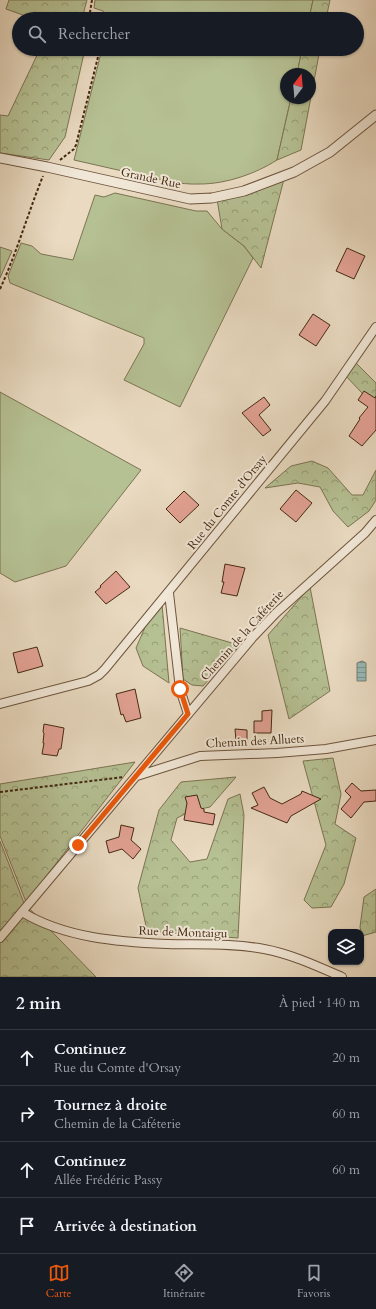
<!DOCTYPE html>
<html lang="fr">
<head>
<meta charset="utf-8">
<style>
  :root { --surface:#171b24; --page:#20242c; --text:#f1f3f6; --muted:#9ea1a6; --line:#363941; --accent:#ea580c }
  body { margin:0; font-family:Cardo,serif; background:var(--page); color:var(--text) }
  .controls { position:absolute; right:12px; bottom:12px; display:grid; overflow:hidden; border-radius:8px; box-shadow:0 1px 3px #0004 }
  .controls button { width:36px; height:36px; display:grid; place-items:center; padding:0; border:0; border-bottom:1px solid var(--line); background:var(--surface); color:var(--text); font:20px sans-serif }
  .compass { position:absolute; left:280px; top:68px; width:36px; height:36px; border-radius:50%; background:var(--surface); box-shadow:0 1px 3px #0004; rotate:16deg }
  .stop { position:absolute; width:12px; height:12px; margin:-9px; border:3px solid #ea580c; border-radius:50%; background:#fff }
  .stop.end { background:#ea580c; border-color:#fff; box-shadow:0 1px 4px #0008 }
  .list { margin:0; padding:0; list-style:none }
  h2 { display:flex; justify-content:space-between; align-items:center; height:52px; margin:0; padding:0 16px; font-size:17px }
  h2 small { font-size:13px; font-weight:400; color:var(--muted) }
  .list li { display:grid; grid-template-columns:26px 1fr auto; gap:12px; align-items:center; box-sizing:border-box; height:56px; padding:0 16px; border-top:1px solid var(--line) }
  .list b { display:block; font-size:15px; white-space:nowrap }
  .list p { margin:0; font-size:13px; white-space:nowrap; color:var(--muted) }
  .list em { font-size:13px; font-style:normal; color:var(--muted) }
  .icon { flex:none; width:22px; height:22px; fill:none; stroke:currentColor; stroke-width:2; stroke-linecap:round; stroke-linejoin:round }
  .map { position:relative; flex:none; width:376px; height:977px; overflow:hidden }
  .search { position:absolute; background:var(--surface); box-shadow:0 1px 3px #0004; left:12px; right:12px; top:12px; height:44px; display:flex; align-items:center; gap:10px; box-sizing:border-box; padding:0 14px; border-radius:22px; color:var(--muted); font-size:15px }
  .sheet { height:276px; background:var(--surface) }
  nav { display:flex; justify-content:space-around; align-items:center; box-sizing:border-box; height:56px; border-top:1px solid var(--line); background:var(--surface); font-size:11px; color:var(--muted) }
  nav a { display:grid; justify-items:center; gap:2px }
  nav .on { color:var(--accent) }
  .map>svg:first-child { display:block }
  .grass { fill:#b5c093; stroke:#7c7452 }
  .forest { fill:url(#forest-crowns); stroke:#7c7452 }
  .water { fill:url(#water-rules); stroke:#768075 }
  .building { fill:#e3a294; stroke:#432811 }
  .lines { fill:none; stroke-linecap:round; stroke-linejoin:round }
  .minor-casing { stroke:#6c543d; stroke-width:10 }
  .tertiary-casing { stroke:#6c543d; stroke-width:11 }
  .path { stroke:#432811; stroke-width:2; stroke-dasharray:3 2; stroke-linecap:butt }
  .minor { stroke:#f1e7d7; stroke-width:8 }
  .tertiary { stroke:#f1e7d7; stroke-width:9 }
  .route { stroke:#ea580c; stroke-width:5 }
  .labels { text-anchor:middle; stroke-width:4; stroke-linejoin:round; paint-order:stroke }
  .street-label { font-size:12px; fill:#432811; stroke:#f1e7d7 }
</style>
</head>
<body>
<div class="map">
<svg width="376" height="977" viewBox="0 0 376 977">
  <defs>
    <pattern id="forest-crowns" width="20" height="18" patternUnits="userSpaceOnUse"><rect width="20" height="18" fill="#b5c093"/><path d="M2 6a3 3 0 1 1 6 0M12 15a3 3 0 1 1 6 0" fill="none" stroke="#959c77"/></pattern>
    <pattern id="water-rules" width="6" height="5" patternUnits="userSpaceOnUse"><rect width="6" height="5" fill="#98bab8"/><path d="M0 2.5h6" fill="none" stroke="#7e9794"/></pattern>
  </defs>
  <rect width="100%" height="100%" fill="#e9dac1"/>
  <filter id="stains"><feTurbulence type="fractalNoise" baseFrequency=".005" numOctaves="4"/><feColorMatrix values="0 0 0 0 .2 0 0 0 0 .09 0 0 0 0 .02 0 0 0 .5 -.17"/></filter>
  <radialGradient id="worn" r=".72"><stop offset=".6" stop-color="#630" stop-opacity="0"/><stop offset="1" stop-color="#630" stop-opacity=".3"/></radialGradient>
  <path class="grass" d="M95,0h218l-4,19h-201v-2l-5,-6 -9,-3z
    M102,49h200l-5,25h-11v24h5l-14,62c-22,14 -51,24 -77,24 -21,1 -41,-5 -60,-9 -22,-5 -44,-10 -66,-15z
    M115,193l81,18h11l15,18 22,17 9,12 -73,149 -56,-27 20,-36v-6l-134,-55 -2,-7 13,-33 11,3 9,8 32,6 22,-65 9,2z
    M0,247l12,4 -12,27z
    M0,392l141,78 -75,96 -51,16 -15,-9z"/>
  <path class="forest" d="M9,0h78l-3,11 2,8h-52l-28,-10z
    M313,0h17l-4,19h-17z
    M40,49h45l-20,88 -16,23 -49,-7v-38l8,1z
    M302,49h18l-19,101 -24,10 14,-62h19v-24h-13z
    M284,179l-23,89 -17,-22 -22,-17 -5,-30z
    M356,363l20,20v25l-31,-33z
    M312,461l16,7 24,27h11l13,-25v30l-7,11 -21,16 -15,-16 -13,-24 -22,-4 -33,5 26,-22z
    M310,587l20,104 -41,28 -21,-84z
    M162,604l7,79 -26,-17 -7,-18 10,-23z
    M180,628l59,17 -36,41 -11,-1 -9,-6z
    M333,758l8,36 -6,30 21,14 -12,46 -13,23 -19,1 -8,-8 22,-55 -23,-84z
    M135,762l-109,140 -26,-66v-52z
    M236,777l-26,30 -19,4 -14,7 -6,22 19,22 17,-3 21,-60 12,-5 4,21 -6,123 -91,-7 -9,-43 21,-78 22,-28z
    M0,841l24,62 72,74h-96z
    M376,889v43l-14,4 -2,-9 4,-30z"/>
  <path class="water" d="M362,661l4,2v18h-9v-18z"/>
  <path class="building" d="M347,248l18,8 -11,23 -18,-8z
    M313,314l17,11 -14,21 -17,-11z
    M364,391l11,7 1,-2v34l-14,16 -13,-10 11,-17 -1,-1 9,-11 -10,-7z
    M264,397l6,8 -11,10 12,15 -8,6 -21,-23z
    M296,490l16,13 -16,19 -16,-13z
    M184,491l15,14 -19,18 -14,-14z
    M225,564l20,4 -8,28 -16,-3 3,-11h-2z
    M116,571l14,16 -24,17 -11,-12 6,-5 -1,-1z
    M37,647l6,19 -25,7 -5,-20z
    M135,689l6,29 -15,4 -3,-8 -2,1 -5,-21z
    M272,710l-1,23h-17v-12h8v-10z
    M44,724l20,4 -3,21h-2l-2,7 -15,-2 2,-11h-1l1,-10 -1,-1z
    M235,729l12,1v11h-11z
    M352,783l9,8 15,-1v11l-12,1 -13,16 -10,-9 10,-12 -6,-6z
    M264,787l6,11 12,6 19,-10 1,-3 19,8 -30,17 -4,7 -36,-15 7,-3 -6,-12z
    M197,795l4,13 3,1v3l11,2 -2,11 -29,-5 3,-17 -2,-6z
    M121,825l13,3 -3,12 10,9 -8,10 -11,-10 -13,4 -3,-12 13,-4z"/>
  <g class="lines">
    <g class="minor-casing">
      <path id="minor" d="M169,593l11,96 8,25
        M0,704l88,-23 11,-6 6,-6 220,-268 51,-74
        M137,776l63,-20 77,-3 49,-4 50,-9
        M22,912c43,26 96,30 145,32 32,1 65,-1 97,5 27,5 53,17 78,28
        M0,938l253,-301 23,-24 89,-80 11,-13"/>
    </g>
    <g class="tertiary-casing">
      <path id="tertiary" d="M0,158l47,9 143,32 22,-1 32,-7 50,-19 36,-20 46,-37"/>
    </g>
    <path class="path" d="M92,0l-2,12 6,7
      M60,160l14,-11 2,-4 24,-96
      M0,289c17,-37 28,-76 43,-113
      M0,792l124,-15"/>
    <use href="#minor" class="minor"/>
    <use href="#tertiary" class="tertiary"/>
  </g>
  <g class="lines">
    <path class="route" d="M78,845l110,-131 -8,-25"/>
  </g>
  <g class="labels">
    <g class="street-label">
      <text transform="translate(151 178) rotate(12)" y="4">Grande Rue</text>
      <text transform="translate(227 502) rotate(-51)" y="4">Rue du Comte d'Orsay</text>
      <text transform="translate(242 635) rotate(-48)" y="4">Chemin de la Caféterie</text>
      <text transform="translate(255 741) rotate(-3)" y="4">Chemin des Alluets</text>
      <text transform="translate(183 932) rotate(2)" y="4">Rue de Montaigu</text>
    </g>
  </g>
  <rect width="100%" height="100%" filter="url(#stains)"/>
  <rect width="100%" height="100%" fill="url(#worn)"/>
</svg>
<div class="controls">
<button><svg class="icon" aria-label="layers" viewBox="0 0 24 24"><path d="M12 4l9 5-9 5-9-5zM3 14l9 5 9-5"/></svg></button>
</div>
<svg class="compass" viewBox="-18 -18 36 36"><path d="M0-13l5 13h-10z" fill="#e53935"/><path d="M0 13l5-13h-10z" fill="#9ea1a6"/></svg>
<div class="stop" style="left:180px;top:689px"></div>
<div class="stop end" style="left:78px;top:845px"></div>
<div class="search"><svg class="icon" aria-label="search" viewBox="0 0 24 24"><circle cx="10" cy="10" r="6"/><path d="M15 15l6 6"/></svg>Rechercher</div>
</div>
<section class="sheet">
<h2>2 min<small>À pied · 140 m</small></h2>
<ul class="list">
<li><svg class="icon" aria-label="ahead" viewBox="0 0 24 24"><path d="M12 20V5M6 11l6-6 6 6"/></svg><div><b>Continuez</b><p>Rue du Comte d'Orsay</p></div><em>20 m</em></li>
<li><svg class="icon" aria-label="right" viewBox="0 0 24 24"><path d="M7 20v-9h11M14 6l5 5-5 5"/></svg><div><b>Tournez à droite</b><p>Chemin de la Caféterie</p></div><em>60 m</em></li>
<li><svg class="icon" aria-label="ahead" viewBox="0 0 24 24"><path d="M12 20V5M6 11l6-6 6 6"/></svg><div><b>Continuez</b><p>Allée Frédéric Passy</p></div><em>60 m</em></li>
<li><svg class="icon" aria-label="arrive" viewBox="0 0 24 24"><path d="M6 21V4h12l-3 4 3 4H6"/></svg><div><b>Arrivée à destination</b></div></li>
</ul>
</section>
<nav>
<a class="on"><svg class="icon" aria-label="map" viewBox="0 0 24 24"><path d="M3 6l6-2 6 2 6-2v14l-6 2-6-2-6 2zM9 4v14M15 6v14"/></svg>Carte</a>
<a><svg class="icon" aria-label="directions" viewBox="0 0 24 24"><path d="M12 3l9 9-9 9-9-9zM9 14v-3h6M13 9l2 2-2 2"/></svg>Itinéraire</a>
<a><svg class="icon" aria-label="saved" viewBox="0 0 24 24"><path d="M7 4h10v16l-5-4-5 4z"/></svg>Favoris</a>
</nav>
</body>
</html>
